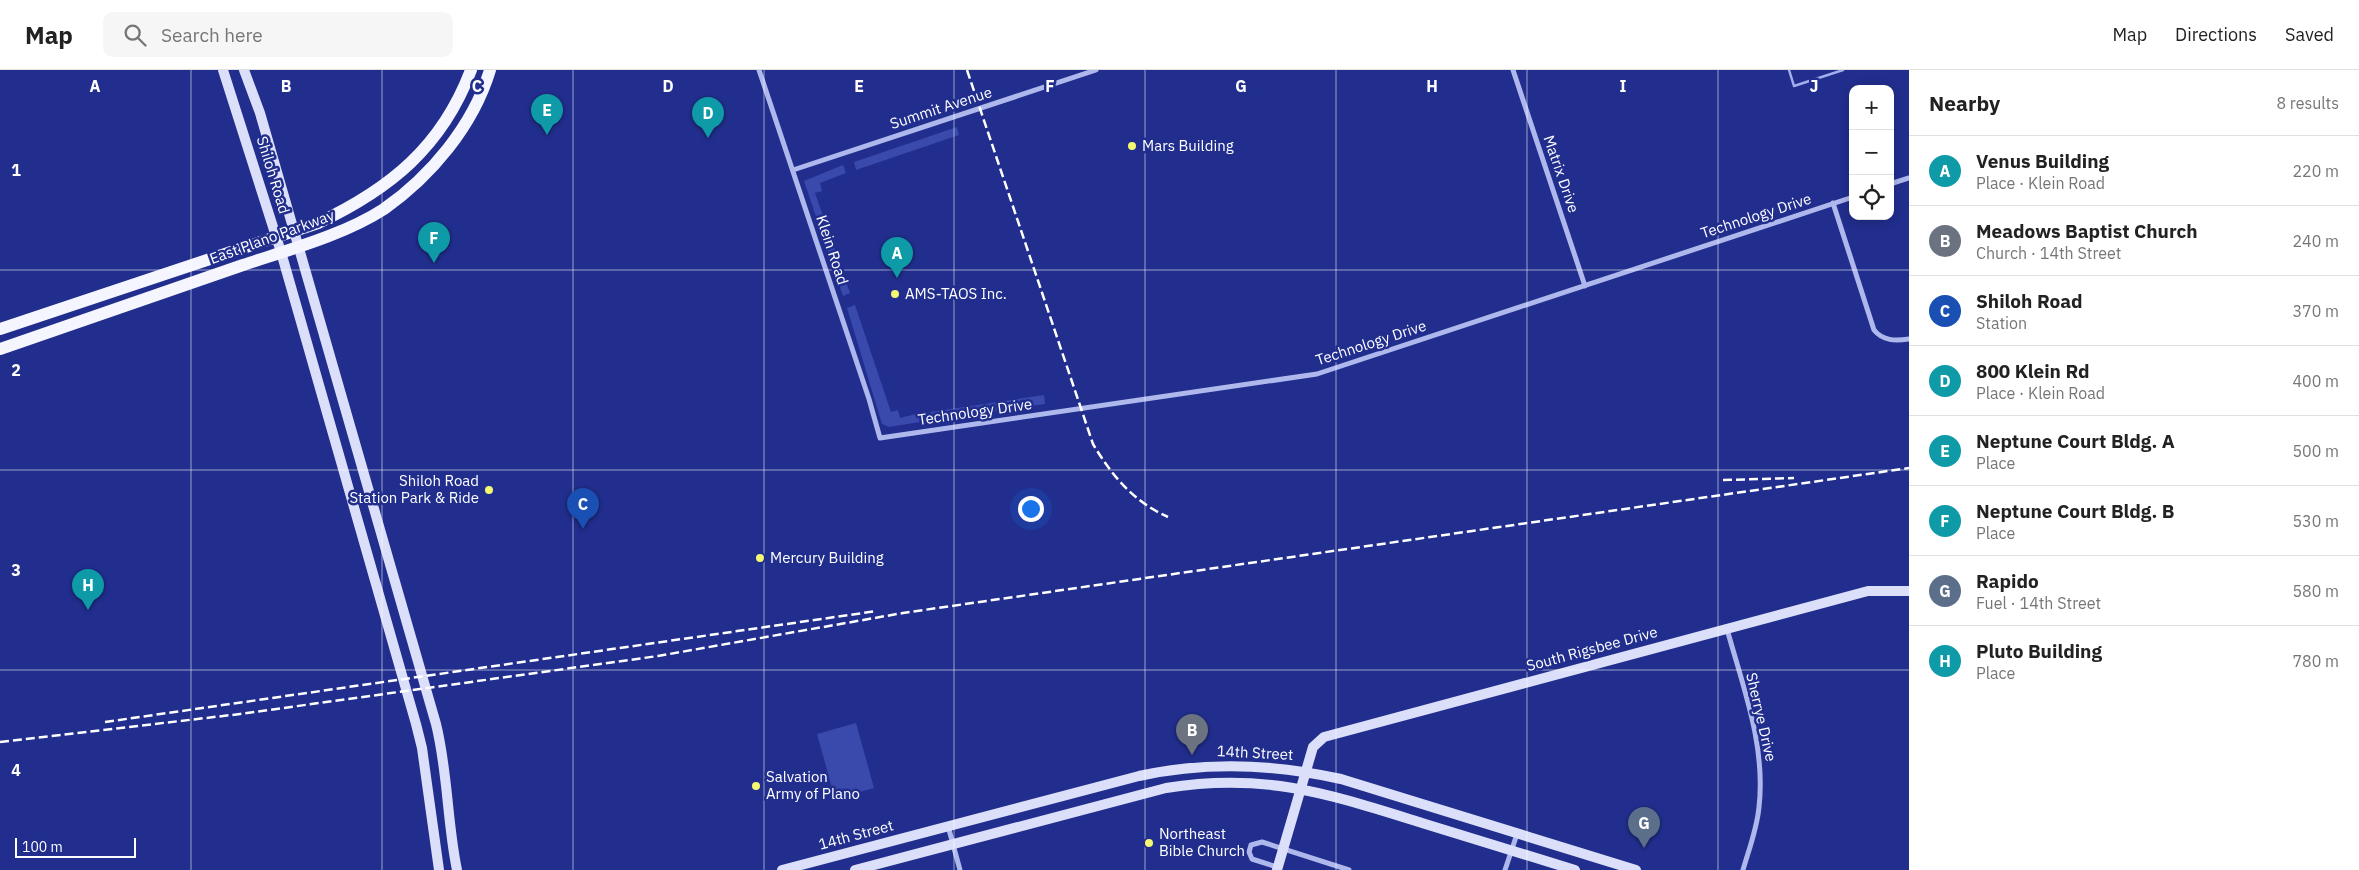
<!DOCTYPE html>
<html lang="en">
<head>
<meta charset="utf-8">
<style>
  :root { --surface:#fff; --page:#f6f6f6; --text:#222; --muted:#767676; --line:#e0e0e0; --accent:#818246 }
  body { margin:0; font-family:"IBM Plex Sans",sans-serif; background:var(--page); color:var(--text) }
  .controls { position:absolute; right:15px; top:15px; display:grid; overflow:hidden; border-radius:10px; box-shadow:0 2px 12px #0003 }
  .controls button { width:45px; height:45px; display:grid; place-items:center; padding:0; border:0; border-bottom:1px solid var(--line); background:var(--surface); color:var(--text); font:25px sans-serif }
  .scale { position:absolute; left:15px; bottom:12px; width:121px; box-sizing:border-box; padding-left:5px; border:2px solid #fff; border-top:0; font-size:14px; line-height:18px; white-space:nowrap; color:#fff; -webkit-text-stroke:4px #212e8d; paint-order:stroke }
  .you { position:absolute; left:1030px; top:438px; width:18px; height:18px; margin:-12px; border:4px solid #fff; border-radius:50%; background:#1a73e8; box-shadow:0 0 0 8px #1a73e833 }
  .badge { display:grid; place-items:center; width:32px; height:32px; border-radius:50%; background:var(--accent); color:#fff; font-size:16px; font-weight:700 }
  .pin { position:absolute; translate:-50% -41px; filter:drop-shadow(0 1px 2px #0008) }
  .pin::after { content:''; position:absolute; top:26px; width:18px; height:15px; background:inherit; clip-path:polygon(0 0,100% 0,50% 100%) }
  .list { margin:0; padding:0; list-style:none }
  h2 { display:flex; justify-content:space-between; align-items:center; height:65px; margin:0; padding:0 20px; font-size:21px }
  h2 small { font-size:16px; font-weight:400; color:var(--muted) }
  .list li { display:grid; grid-template-columns:32px 1fr auto; gap:15px; align-items:center; box-sizing:border-box; height:70px; padding:0 20px; border-top:1px solid var(--line) }
  .list b { display:block; font-size:19px; white-space:nowrap }
  .list p { margin:0; font-size:16px; white-space:nowrap; color:var(--muted) }
  .list em { font-size:16px; font-style:normal; color:var(--muted) }
  .icon { flex:none; width:28px; height:28px; fill:none; stroke:currentColor; stroke-width:2; stroke-linecap:round; stroke-linejoin:round }
  .map { position:relative; flex:none; width:1909px; height:800px; overflow:hidden }
  header { display:flex; align-items:center; gap:30px; box-sizing:border-box; height:70px; padding:0 25px; background:var(--surface); border-bottom:1px solid var(--line) }
  header strong { font-size:24px }
  nav { display:flex; gap:28px; margin-inline-start:auto; font-size:18px }
  .search { width:350px; height:45px; background:var(--page); display:flex; align-items:center; gap:12px; box-sizing:border-box; padding:0 18px; border-radius:10px; color:var(--muted); font-size:19px }
  main { display:flex }
  aside { flex:1; background:var(--surface) }
  .map>svg:first-child { display:block }
  .green { fill:#3949ac }
  .lines { fill:none; stroke-linecap:round; stroke-linejoin:round }
  .stream { stroke:#a3aeed; stroke-width:2.5 }
  .street { stroke:#afb8ec; stroke-width:5 }
  .secondary { stroke:#dbdff9; stroke-width:10 }
  .primary { stroke:#f4f5fe; stroke-width:12 }
  .rail { stroke:#fff; stroke-width:2.5; stroke-dasharray:9 4; stroke-linecap:butt }
  .grid { fill:none; stroke:#fff; stroke-width:1; stroke-opacity:0.55 }
  .poi-dot { fill:#f5f871; stroke:#212e8d; stroke-width:2 }
  .labels { text-anchor:middle; stroke-width:5; stroke-linejoin:round; paint-order:stroke }
  .street-label { font-size:15px; fill:#fff; stroke:#212e8d }
  .poi-label { font-size:15px; fill:#fff; stroke:#212e8d; text-anchor:start }
  .grid-label { font-size:16px; text-anchor:middle; font-weight:bold; fill:#fff; stroke:#212e8d; stroke-width:5; stroke-linejoin:round; paint-order:stroke }
</style>
</head>
<body>
<header>
<strong>Map</strong>
<div class="search"><svg class="icon" aria-label="search" viewBox="0 0 24 24"><circle cx="10" cy="10" r="6"/><path d="M15 15l6 6"/></svg>Search here</div>
<nav><a>Map</a><a>Directions</a><a>Saved</a></nav>
</header>
<main>
<div class="map">
<svg width="1909" height="800" viewBox="0 0 1909 800">
  <rect width="100%" height="100%" fill="#212e8d"/>
  <path class="green" d="M957,57l2,8 -103,35 -2,-8z
    M843,95l3,8 -26,10 2,8 -7,2 35,100 -7,3 -39,-115z
    M855,235l36,107 7,-2 2,8 20,-5v9l-31,5 -7,-3 -35,-116z
    M1044,325l1,9 -114,16 -1,-8z
    M856,653l18,65 -39,11 -18,-65z"/>
  <g class="lines">
    <path class="stream" d="M1789,0l5,16 49,-16"/>
    <path class="street" d="M759,0l110,329 11,39 437,-64 536,-177
      M1513,0l72,216
      M793,100l303,-100
      M1890,114l19,-6
      M1833,133l41,127c9,11 21,11 35,9
      M1727,559c16,58 39,117 32,178 -2,22 -10,42 -16,63
      M948,756l12,44
      M1277,797l-25,-8 -3,-7 2,-7 11,-3 87,28
      M1505,800l12,-36"/>
    <path class="secondary" d="M223,0l58,182 135,472 6,24 17,122
      M244,0l16,43 176,611c12,48 11,98 21,146
      M782,800l357,-94c68,-15 135,-12 202,3l295,91
      M855,800l311,-82c99,-16 163,6 256,35 51,16 102,31 153,47
      M1277,800l36,-123 11,-10 544,-146h41"/>
    <path class="primary" d="M0,259l318,-106c72,-34 124,-76 153,-153
      M0,279c81,-28 162,-56 243,-84 45,-15 101,-30 141,-56 47,-33 89,-83 106,-139"/>
    <path class="rail" d="M967,0l126,374c19,32 41,58 75,73
      M1723,410l71,-2
      M105,652l772,-111
      M0,672l240,-28 418,-58 245,-43 1006,-145"/>
  </g>
  <path class="grid" d="M191,0v800M382,0v800M573,0v800M764,0v800M954,0v800M1145,0v800M1336,0v800M1527,0v800M1718,0v800M0,200h1909M0,400h1909M0,600h1909"/>
  <g class="poi-dot">
    <circle cx="1132" cy="76" r="5"/>
    <circle cx="895" cy="224" r="5"/>
    <circle cx="489" cy="420" r="5"/>
    <circle cx="760" cy="488" r="5"/>
    <circle cx="756" cy="716" r="5"/>
    <circle cx="1149" cy="773" r="5"/>
  </g>
  <g class="labels">
    <g class="street-label">
      <text transform="translate(941 38) rotate(-18)" y="5">Summit Avenue</text>
      <text transform="translate(1561 104) rotate(71)" y="5">Matrix Drive</text>
      <text transform="translate(273 105) rotate(73)" y="5">Shiloh Road</text>
      <text transform="translate(1756 146) rotate(-18)" y="5">Technology Drive</text>
      <text transform="translate(272 167) rotate(-20)" y="5">East Plano Parkway</text>
      <text transform="translate(832 180) rotate(72)" y="5">Klein Road</text>
      <text transform="translate(1371 273) rotate(-18)" y="5">Technology Drive</text>
      <text transform="translate(975 342) rotate(-8)" y="5">Technology Drive</text>
      <text transform="translate(1592 579) rotate(-15)" y="5">South Rigsbee Drive</text>
      <text transform="translate(1761 647) rotate(77)" y="5">Sherrye Drive</text>
      <text transform="translate(1255 683) rotate(3)" y="5">14th Street</text>
      <text transform="translate(856 765) rotate(-15)" y="5">14th Street</text>
    </g>
    <g class="poi-label">
      <text x="1142" y="81">Mars Building</text>
      <text x="905" y="229">AMS-TAOS Inc.</text>
      <text x="479" y="416" text-anchor="end">Shiloh Road<tspan x="479" dy="17">Station Park &amp; Ride</tspan></text>
      <text x="770" y="493">Mercury Building</text>
      <text x="766" y="712">Salvation<tspan x="766" dy="17">Army of Plano</tspan></text>
      <text x="1159" y="769">Northeast<tspan x="1159" dy="17">Bible Church</tspan></text>
    </g>
  </g>
  <g class="grid-label">
    <text x="95" y="22">A</text>
    <text x="286" y="22">B</text>
    <text x="477" y="22">C</text>
    <text x="668" y="22">D</text>
    <text x="859" y="22">E</text>
    <text x="1050" y="22">F</text>
    <text x="1241" y="22">G</text>
    <text x="1432" y="22">H</text>
    <text x="1623" y="22">I</text>
    <text x="1814" y="22">J</text>
    <text x="16" y="106">1</text>
    <text x="16" y="306">2</text>
    <text x="16" y="506">3</text>
    <text x="16" y="706">4</text>
  </g>
</svg>
<div class="controls">
<button>+</button>
<button>−</button>
<button><svg class="icon" aria-label="locate" viewBox="0 0 24 24"><circle cx="12" cy="12" r="6"/><path d="M12 2v4M12 18v4M2 12h4M18 12h4"/></svg></button>
</div>
<div class="scale">100 m</div>
<div class="you"></div>
<div class="pin badge" style="left:897px;top:208px;background:#0f9aa8">A</div>
<div class="pin badge" style="left:1192px;top:685px;background:#6b7280">B</div>
<div class="pin badge" style="left:583px;top:459px;background:#1a4fb4">C</div>
<div class="pin badge" style="left:708px;top:68px;background:#0f9aa8">D</div>
<div class="pin badge" style="left:547px;top:65px;background:#0f9aa8">E</div>
<div class="pin badge" style="left:434px;top:193px;background:#0f9aa8">F</div>
<div class="pin badge" style="left:1644px;top:778px;background:#5c6f8a">G</div>
<div class="pin badge" style="left:88px;top:540px;background:#0f9aa8">H</div>
</div>
<aside>
<h2>Nearby<small>8 results</small></h2>
<ul class="list">
<li><span class="badge" style="background:#0f9aa8">A</span><div><b>Venus Building</b><p>Place · Klein Road</p></div><em>220 m</em></li>
<li><span class="badge" style="background:#6b7280">B</span><div><b>Meadows Baptist Church</b><p>Church · 14th Street</p></div><em>240 m</em></li>
<li><span class="badge" style="background:#1a4fb4">C</span><div><b>Shiloh Road</b><p>Station</p></div><em>370 m</em></li>
<li><span class="badge" style="background:#0f9aa8">D</span><div><b>800 Klein Rd</b><p>Place · Klein Road</p></div><em>400 m</em></li>
<li><span class="badge" style="background:#0f9aa8">E</span><div><b>Neptune Court Bldg. A</b><p>Place</p></div><em>500 m</em></li>
<li><span class="badge" style="background:#0f9aa8">F</span><div><b>Neptune Court Bldg. B</b><p>Place</p></div><em>530 m</em></li>
<li><span class="badge" style="background:#5c6f8a">G</span><div><b>Rapido</b><p>Fuel · 14th Street</p></div><em>580 m</em></li>
<li><span class="badge" style="background:#0f9aa8">H</span><div><b>Pluto Building</b><p>Place</p></div><em>780 m</em></li>
</ul>
</aside>
</main>
</body>
</html>
